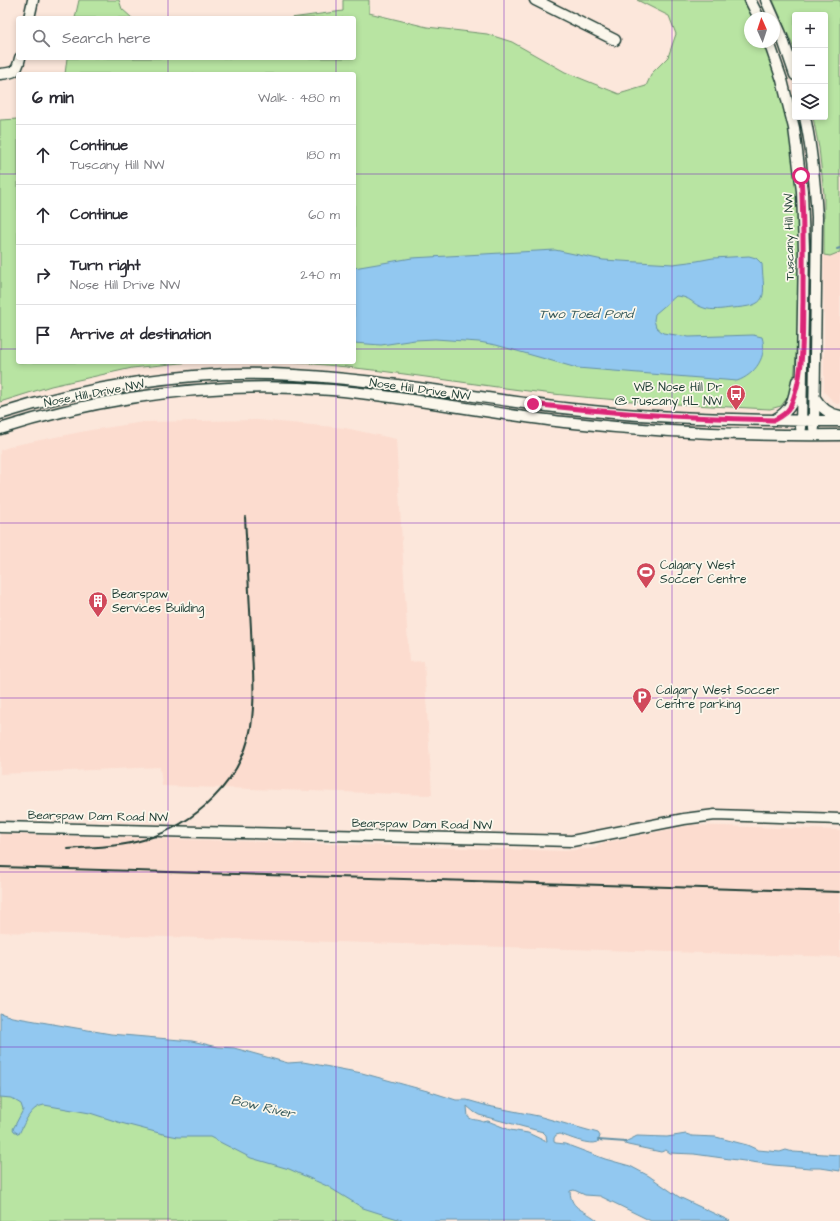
<!DOCTYPE html>
<html lang="en">
<head>
<meta charset="utf-8">
<style>
  :root { --surface:#fff; --page:#f2f2f3; --text:#2b2b33; --muted:#7c7c81; --line:#e1e1e2 }
  body { margin:0; font-family:"Architects Daughter",sans-serif; background:var(--page); color:var(--text) }
  .controls { position:absolute; right:12px; top:12px; display:grid; overflow:hidden; border-radius:4px; box-shadow:0 2px 6px #0003 }
  .controls button { width:36px; height:36px; display:grid; place-items:center; padding:0; border:0; border-bottom:1px solid var(--line); background:var(--surface); color:var(--text); font:20px sans-serif }
  .compass { position:absolute; left:744px; top:12px; width:36px; height:36px; border-radius:50%; background:var(--surface); box-shadow:0 2px 6px #0003; rotate:357deg }
  .stop { position:absolute; width:12px; height:12px; margin:-9px; border:3px solid #db2777; border-radius:50%; background:#fff }
  .stop.end { background:#db2777; border-color:#fff; box-shadow:0 1px 4px #0008 }
  .list { margin:0; padding:0; list-style:none }
  h2 { display:flex; justify-content:space-between; align-items:center; height:52px; margin:0; padding:0 16px; font-size:17px }
  h2 small { font-size:13px; font-weight:400; color:var(--muted) }
  .list li { display:grid; grid-template-columns:26px 1fr auto; gap:12px; align-items:center; box-sizing:border-box; height:60px; padding:0 16px; border-top:1px solid var(--line) }
  .list b { display:block; font-size:15px; white-space:nowrap }
  .list p { margin:0; font-size:13px; white-space:nowrap; color:var(--muted) }
  .list em { font-size:13px; font-style:normal; color:var(--muted) }
  .icon { flex:none; width:22px; height:22px; fill:none; stroke:currentColor; stroke-width:2; stroke-linecap:round; stroke-linejoin:round }
  .map { position:relative; flex:none; width:840px; height:1221px; overflow:hidden }
  .search { position:absolute; background:var(--surface); box-shadow:0 2px 6px #0003; left:16px; top:16px; width:340px; height:44px; display:flex; align-items:center; gap:10px; box-sizing:border-box; padding:0 14px; border-radius:4px; color:var(--muted); font-size:15px }
  .panel { position:absolute; background:var(--surface); box-shadow:0 2px 6px #0003; left:16px; top:72px; width:340px; height:292px; border-radius:4px }
  .map>svg:first-child { display:block }
  .built { fill:#fcdccf }
  .green { fill:#b8e4a2; stroke:#6c906b }
  .water { fill:#92c8f0; stroke:#6490a5; fill-rule:evenodd }
  .lines { fill:none; stroke-linecap:round; stroke-linejoin:round }
  .stream { stroke:#6490a5; stroke-width:2 }
  .minor-casing { stroke:#1f3d34; stroke-width:13 }
  .minor { stroke:#fbf7ec; stroke-width:10 }
  .rail { stroke:#1f3d34; stroke-width:2 }
  .route { stroke:#db2777; stroke-width:5 }
  .grid { fill:none; stroke:#7b2cbf; stroke-width:1; stroke-opacity:0.55 }
  .labels { text-anchor:middle; stroke-width:3.5; stroke-linejoin:round; paint-order:stroke }
  .street-label { font-size:12px; fill:#1f3d34; stroke:#fbf7ec }
  .poi-label { font-size:12px; fill:#1f3d34; stroke:#fbf7ec; text-anchor:start }
  .water-label { font-size:13px; font-style:italic; fill:#36595a; stroke:#fbf7ec }
</style>
</head>
<body>
<div class="map">
<svg width="840" height="1221" viewBox="0 0 840 1221">
  <rect width="100%" height="100%" fill="#fce7db"/>
  <filter id="ink" filterUnits="userSpaceOnUse"><feTurbulence type="fractalNoise" baseFrequency=".025" numOctaves="2"/><feDisplacementMap in="SourceGraphic" scale="8" xChannelSelector="R" yChannelSelector="G"/><feConvolveMatrix kernelMatrix="1 2 1 2 8 2 1 2 1" color-interpolation-filters="sRGB"/></filter>
  <g filter="url(#ink)">
    <path class="built" d="M840,252v152h-4l-12,-12v-137l6,1z
      M257,420l88,8 51,11 13,223 15,-1 8,134 -270,-9 -2,-19 -160,7v-324l15,-5 76,-15 53,-8z
      M691,825l149,5v127l-840,-25v-98l565,17 31,-3 3,-4z"/>
    <path class="green" d="M79,0h40l3,9 10,9h-57z
      M343,0h26v13l58,14 60,7 25,8 53,30 54,22 27,-8 6,-13 16,-16 8,-23 -7,-18 -32,-16h107l9,18h-3v24h14l15,43 6,25 5,28 9,64 1,49 -2,83 -5,56 -12,16 -11,3c-81,-4 -162,-8 -242,-18 -82,-10 -162,-25 -244,-29h70v-288h-289l2,-16h287v-40h-63l52,-7z
      M773,0h67v252l-10,4 -6,-1v-61l-5,-46 -6,-31h12v-102h-30v36z
      M18,119v243h173l-59,6 -81,18 -51,16v-282z
      M0,1088l216,44 206,89h-422z"/>
    <path class="water" d="M555,250l48,10 70,4 24,-3 16,-3 36,-2 7,2 6,6c2,34 8,42 -31,44 -8,1 -19,3 -27,0 -13,-4 -12,-11 -28,-12l-21,18 -1,6 2,7 7,6 26,4 64,-2 9,2c6,19 -7,38 -25,44l-160,-13 -81,-23 -17,-3 -44,-3 -20,1 -34,5 -27,-2v-75l58,-10z
      M0,1013l12,4 99,17 81,7 26,6 16,1 54,15 15,-1 59,11 69,19 25,8h11l21,6 50,10 60,17 2,3 -2,6c-9,4 -29,-5 -38,-8l-4,1 -2,3v4l2,1 9,1 40,15 25,7 19,10 30,21 51,24h-79l-51,-25 -15,-1 -11,-5 -4,1c1,20 15,18 28,30h-194l-41,-13 -36,-22 -38,-17 -38,-11 -41,-21h-32l-15,-3 -42,-11 -31,-10 -46,-8c-14,2 -19,17 -25,29l-5,-3 -1,-2 10,-19 -2,-6 -10,-6 -11,-1zM467,1106l7,6 5,3 64,17 3,3 1,6h-2l-17,-8 -18,-3 -22,-9 -5,1c-5,-3 -10,-1 -15,-5z
      M686,1134l6,2 24,1 31,8 11,5 22,2 6,-2 7,2 47,3v16l-19,-3h-11l-37,-3 -79,-11 -24,-1 -4,-3 -5,2 -33,-7 -3,-1v-2l12,-6 30,1z"/>
    <g class="lines">
      <path class="stream" d="M837,249l3,-1
        M598,1140l28,2"/>
      <g class="minor-casing">
        <path id="minor" d="M535,0l80,40
          M750,0l9,18
          M766,0l15,34 14,41
          M29,18l4,-18
          M769,42l13,38 12,48 8,63 2,58 -3,179
          M0,74c14,-1 17,-2 20,-16
          M805,117c7,33 10,66 12,100l-3,211
          M815,398c6,10 13,16 25,18
          M0,414c85,-27 183,-43 272,-40 101,3 200,24 300,35 89,10 179,11 268,12
          M774,420c18,-10 20,-20 23,-39
          M0,429c108,-34 219,-48 332,-39 77,7 154,23 232,32 91,10 184,14 276,13
          M0,827l572,14 112,-22 31,-4 125,4"/>
      </g>
      <use href="#minor" class="minor"/>
      <path class="rail" d="M68,849c25,-2 51,-2 75,-9 52,-15 99,-59 108,-113 5,-33 1,-65 0,-98 -2,-37 -4,-74 -6,-112
        M0,867l840,25"/>
    </g>
  </g>
  <g class="lines" filter="url(#ink)">
    <path class="route" d="M533,404c81,10 161,14 241,16 6,-3 13,-7 16,-13 15,-33 12,-71 13,-106 0,-41 1,-83 -2,-125"/>
  </g>
  <path class="grid" d="M168,0v18M336,0v18M504,0v1221M672,0v1221M168,58v16M336,58v16M0,174h18M354,174h486M0,349h18M354,349h486M168,362v859M336,362v859M0,523h840M0,698h840M0,872h840M0,1047h840"/>
  <defs>
    <g id="bus-pin" transform="scale(1)"><path d="M0 17L-7.5 6A9.5 9.5 0 1 1 7.5 6Z" fill="#d1495b" stroke="#fbf7ec"/><path d="M-5-6H5V4H4V6H2V4H-2V6H-4V4H-5ZM-3.5-4V0h7V-4ZM-3.5 1.2v1.5H-2V1.2ZM2 1.2v1.5H3.5V1.2Z" fill="#fff"/></g>
    <g id="stadium-pin" transform="scale(1)"><path d="M0 17L-7.5 6A9.5 9.5 0 1 1 7.5 6Z" fill="#d1495b" stroke="#fbf7ec"/><path d="M0-5a6.5 5 0 1 0 0 10a6.5 5 0 1 0 0-10ZM-3.5-1.8h7v3.6h-7Z" fill="#fff"/></g>
    <g id="building-pin" transform="scale(1)"><path d="M0 17L-7.5 6A9.5 9.5 0 1 1 7.5 6Z" fill="#d1495b" stroke="#fbf7ec"/><path d="M-4-6H4V6H1V3H-1V6H-4ZM-2.5-4.3h1.7v1.8h-1.7ZM.8-4.3h1.7v1.8H.8ZM-2.5-1h1.7V.8h-1.7ZM.8-1h1.7V.8H.8Z" fill="#fff"/></g>
    <g id="parking-pin" transform="scale(1)"><path d="M0 17L-7.5 6A9.5 9.5 0 1 1 7.5 6Z" fill="#d1495b" stroke="#fbf7ec"/><path d="M-3.5-5.5H1a3.5 3.5 0 0 1 0 7H-1V5.5H-3.5ZM-1-3.4V-.6H.8a1.4 1.4 0 0 0 0-2.8Z" fill="#fff"/></g>
  </defs>
  <g fill-rule="evenodd">
    <use href="#bus-pin" x="736" y="394"/>
    <use href="#stadium-pin" x="646" y="572"/>
    <use href="#building-pin" x="98" y="601"/>
    <use href="#parking-pin" x="642" y="697"/>
  </g>
  <g class="labels">
    <g class="street-label">
      <text transform="translate(789 237) rotate(-91)" y="4">Tuscany Hill NW</text>
      <text transform="translate(420 389) rotate(8)" y="4">Nose Hill Drive NW</text>
      <text transform="translate(94 393) rotate(-11)" y="4">Nose Hill Drive NW</text>
      <text transform="translate(98 816) rotate(1)" y="4">Bearspaw Dam Road NW</text>
      <text transform="translate(422 824) rotate(1)" y="4">Bearspaw Dam Road NW</text>
    </g>
    <g class="poi-label">
      <text x="722" y="391" text-anchor="end">WB Nose Hill Dr<tspan x="722" dy="14">@ Tuscany HL NW</tspan></text>
      <text x="660" y="569">Calgary West<tspan x="660" dy="14">Soccer Centre</tspan></text>
      <text x="112" y="598">Bearspaw<tspan x="112" dy="14">Services Building</tspan></text>
      <text x="656" y="694">Calgary West Soccer<tspan x="656" dy="14">Centre parking</tspan></text>
    </g>
    <g class="water-label">
      <text x="586" y="318">Two Toed Pond</text>
      <text transform="translate(263 1106) rotate(13)" y="5">Bow River</text>
    </g>
  </g>
</svg>
<div class="controls">
<button>+</button>
<button>−</button>
<button><svg class="icon" aria-label="layers" viewBox="0 0 24 24"><path d="M12 4l9 5-9 5-9-5zM3 14l9 5 9-5"/></svg></button>
</div>
<svg class="compass" viewBox="-18 -18 36 36"><path d="M0-13l5 13h-10z" fill="#e53935"/><path d="M0 13l5-13h-10z" fill="#7c7c81"/></svg>
<div class="stop" style="left:801px;top:176px"></div>
<div class="stop end" style="left:533px;top:404px"></div>
<div class="search"><svg class="icon" aria-label="search" viewBox="0 0 24 24"><circle cx="10" cy="10" r="6"/><path d="M15 15l6 6"/></svg>Search here</div>
<section class="panel">
<h2>6 min<small>Walk · 480 m</small></h2>
<ul class="list">
<li><svg class="icon" aria-label="ahead" viewBox="0 0 24 24"><path d="M12 20V5M6 11l6-6 6 6"/></svg><div><b>Continue</b><p>Tuscany Hill NW</p></div><em>180 m</em></li>
<li><svg class="icon" aria-label="ahead" viewBox="0 0 24 24"><path d="M12 20V5M6 11l6-6 6 6"/></svg><div><b>Continue</b></div><em>60 m</em></li>
<li><svg class="icon" aria-label="right" viewBox="0 0 24 24"><path d="M7 20v-9h11M14 6l5 5-5 5"/></svg><div><b>Turn right</b><p>Nose Hill Drive NW</p></div><em>240 m</em></li>
<li><svg class="icon" aria-label="arrive" viewBox="0 0 24 24"><path d="M6 21V4h12l-3 4 3 4H6"/></svg><div><b>Arrive at destination</b></div></li>
</ul>
</section>
</div>
</body>
</html>
